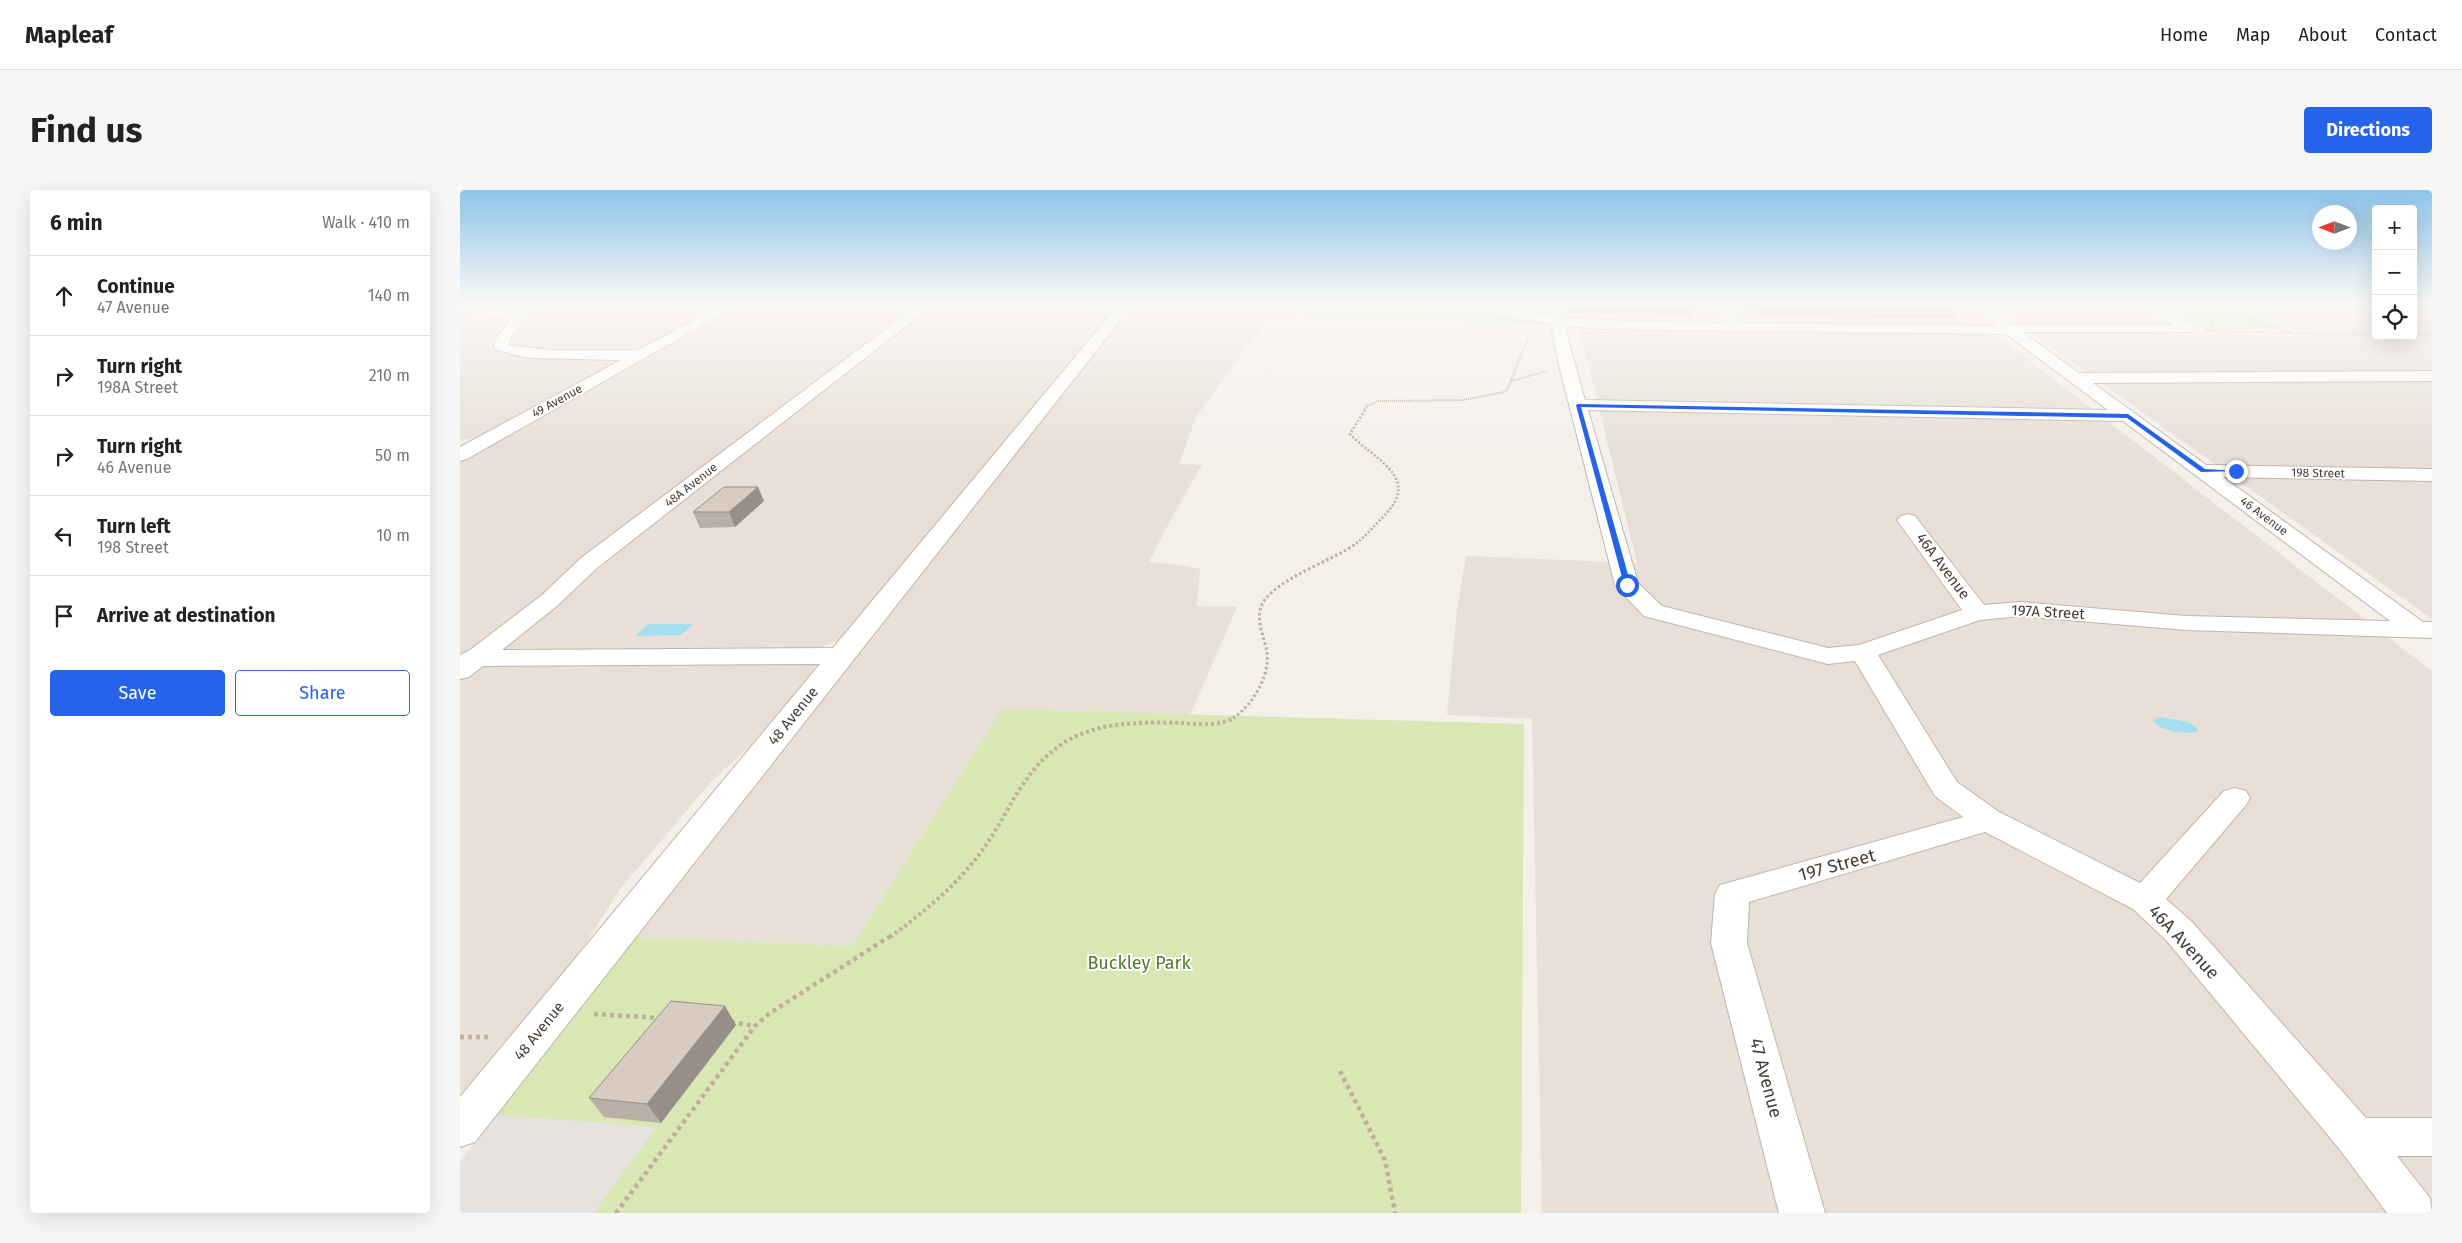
<!DOCTYPE html>
<html lang="en">
<head>
<meta charset="utf-8">
<style>
  :root { --surface:#fff; --page:#f6f6f6; --text:#222; --muted:#767676; --line:#e0e0e0; --accent:#2563eb }
  body { margin:0; font-family:"Fira Sans",sans-serif; background:var(--page); color:var(--text) }
  .controls { position:absolute; right:15px; top:15px; display:grid; overflow:hidden; border-radius:5px; box-shadow:0 5px 20px #0002 }
  .controls button { width:45px; height:45px; display:grid; place-items:center; padding:0; border:0; border-bottom:1px solid var(--line); background:var(--surface); color:var(--text); font:25px sans-serif }
  .compass { position:absolute; left:1852px; top:15px; width:45px; height:45px; border-radius:50%; background:var(--surface); box-shadow:0 5px 20px #0002; rotate:270deg }
  .stop { position:absolute; width:15px; height:15px; margin:-11px; border:4px solid #2563eb; border-radius:50%; background:#fff }
  .stop.end { background:#2563eb; border-color:#fff; box-shadow:0 1px 5px #0008 }
  .list { margin:0; padding:0; list-style:none }
  h2 { display:flex; justify-content:space-between; align-items:center; height:65px; margin:0; padding:0 20px; font-size:21px }
  h2 small { font-size:16px; font-weight:400; color:var(--muted) }
  .list li { display:grid; grid-template-columns:32px 1fr auto; gap:15px; align-items:center; box-sizing:border-box; height:80px; padding:0 20px; border-top:1px solid var(--line) }
  .list b { display:block; font-size:19px; white-space:nowrap }
  .list p { margin:0; font-size:16px; white-space:nowrap; color:var(--muted) }
  .list em { font-size:16px; font-style:normal; color:var(--muted) }
  .actions { display:flex; gap:10px; padding:15px 20px }
  .actions a { flex:1; padding:11px 0; border:1px solid var(--accent); border-radius:5px; text-align:center; font-size:18px; color:var(--accent) }
  .actions .main { background:var(--accent); color:#fff }
  .icon { flex:none; width:28px; height:28px; fill:none; stroke:currentColor; stroke-width:2; stroke-linecap:round; stroke-linejoin:round }
  .map { position:relative; flex:none; width:1972px; height:1023px; overflow:hidden; border-radius:5px }
  header { display:flex; align-items:center; gap:30px; box-sizing:border-box; height:70px; padding:0 25px; background:var(--surface); border-bottom:1px solid var(--line) }
  header strong { font-size:24px }
  nav { display:flex; gap:28px; margin-inline-start:auto; font-size:18px }
  .intro { display:flex; align-items:center; justify-content:space-between; box-sizing:border-box; height:120px; padding:0 30px }
  h1 { margin:0; font-size:35px }
  .button { padding:12px 22px; border-radius:5px; background:var(--accent); color:#fff; font-size:18px; font-weight:700 }
  main { display:flex; gap:30px; padding:0 30px }
  aside { flex:1; background:var(--surface); border-radius:5px; box-shadow:0 5px 20px #0002 }
  .map>svg:first-child { display:block }
  .residential { fill:#e8e0d7 }
  .green { fill:#d8e7b3 }
  .parking { fill:#e5e2e0 }
  .water { fill:#a7deef }
  .lines { fill:none; stroke-linecap:round; stroke-linejoin:round }
  .minor-casing { stroke:#bfb5ab; stroke-width:2 }
  .path-far4 { stroke:#c1ae9d; stroke-width:2; stroke-dasharray:1 1; stroke-linecap:butt }
  .path-far3 { stroke:#c1ae9d; stroke-width:2.5; stroke-dasharray:2 2; stroke-linecap:butt }
  .path-far2 { stroke:#c1ae9d; stroke-width:3; stroke-dasharray:2.5 2.5; stroke-linecap:butt }
  .path-far1 { stroke:#c1ae9d; stroke-width:4; stroke-dasharray:3 3; stroke-linecap:butt }
  .path { stroke:#c1ae9d; stroke-width:4.5; stroke-dasharray:4 4; stroke-linecap:butt }
  .minor { fill:#fff; fill-rule:evenodd }
  .wall { fill:#baafa6 }
  .shaded-wall { fill:#978e87 }
  .building { fill:#d8cbc1; stroke:#978e87 }
  .route { fill:#2563eb }
  .labels { text-anchor:middle; stroke-width:4; stroke-linejoin:round; paint-order:stroke }
  .far-street-label { font-size:12px; fill:#473e37; stroke:#fff }
  .street-label { font-size:15px; fill:#473e37; stroke:#fff }
  .near-street-label { font-size:18px; fill:#473e37; stroke:#fff }
  .near-park-label { font-size:18px; fill:#56782c; stroke:#fff }
</style>
</head>
<body>
<header>
<strong>Mapleaf</strong>
<nav><a>Home</a><a>Map</a><a>About</a><a>Contact</a></nav>
</header>
<div class="intro"><h1>Find us</h1><a class="button">Directions</a></div>
<main>
<aside>
<h2>6 min<small>Walk · 410 m</small></h2>
<ul class="list">
<li><svg class="icon" aria-label="ahead" viewBox="0 0 24 24"><path d="M12 20V5M6 11l6-6 6 6"/></svg><div><b>Continue</b><p>47 Avenue</p></div><em>140 m</em></li>
<li><svg class="icon" aria-label="right" viewBox="0 0 24 24"><path d="M7 20v-9h11M14 6l5 5-5 5"/></svg><div><b>Turn right</b><p>198A Street</p></div><em>210 m</em></li>
<li><svg class="icon" aria-label="right" viewBox="0 0 24 24"><path d="M7 20v-9h11M14 6l5 5-5 5"/></svg><div><b>Turn right</b><p>46 Avenue</p></div><em>50 m</em></li>
<li><svg class="icon" aria-label="left" viewBox="0 0 24 24"><path d="M17 20v-9H6M10 6l-5 5 5 5"/></svg><div><b>Turn left</b><p>198 Street</p></div><em>10 m</em></li>
<li><svg class="icon" aria-label="arrive" viewBox="0 0 24 24"><path d="M6 21V4h12l-3 4 3 4H6"/></svg><div><b>Arrive at destination</b></div></li>
</ul>
<div class="actions"><a class="main">Save</a><a>Share</a></div>
</aside>
<div class="map">
<svg width="1972" height="1023" viewBox="0 0 1972 1023">
  <rect width="100%" height="100%" fill="#f4efe9"/>
  <path class="residential" d="M0,114h267l-80,43 -12,3 -104,1 -18,-5 -2,-6 15,-21 21,-9 4,-3 -2,-2h-24l-51,7 -3,4 4,2h31l-16,26v4l3,4 29,5h90l8,3v2l-139,74 -21,4z
    M284,114h175l-346,260 -32,33 -81,65v-200z
    M476,114h184l-278,335 -27,11 -6,11 6,3 -2,9 -48,59 -54,50 -90,106 -47,73 -114,138v-422l46,-32 182,-150z
    M672,114h176l-7,13 -11,3h-23l-71,97 -17,47 23,1 -30,52 -23,45 31,3 20,4 -3,37 40,1 -47,108 -188,-5 -150,236 -226,-9z
    M1093,114h159l9,17 -24,3 -141,-5z
    M1268,114h239l25,21 -3,2 -243,-4 -8,-5z
    M1533,114h134l35,19 -144,-1z
    M1787,114h129v32h37v-32h19v315l-402,-287 278,4z
    M1120,141l408,4 12,3 432,333v542h-890l-10,-494 -85,-4 10,-105 9,-54 171,7z"/>
  <path class="green" d="M850,114h143l90,20 -240,-6z
    M1019,114h74l3,15 -52,-9z
    M1697,114h84l47,24 -83,2z
    M542,519l522,15 -3,489h-1061v-51l37,-47 129,-178 226,9z"/>
  <path class="parking" d="M902,114h78l60,13 -40,5 -59,-14z
    M37,925l159,12 -62,86h-134v-51z"/>
  <path class="water" d="M188,434h45l-12,11 -46,1z
    M1700,527l29,5 9,7 -1,3c-11,3 -36,-1 -43,-10v-3z"/>
  <g class="lines">
    <g class="minor-casing">
      <path id="minor" d="M264,114h16l-273,155 -7,2v-14l161,-87 -93,-2 -32,-8 -3,-3 2,-7 19,-25 -26,1 -2,-3 2,-3 42,-3 2,3 -23,30v5l38,5h91z
        M459,114h15l-337,264 -39,37 -56,45 331,-2 286,-344h14l-658,838 -15,5v-50l360,-433 -337,2 -14,11 -9,2v-24l10,-5 72,-55 39,-37z
        M999,114c30,-4 61,9 91,12 58,6 117,6 176,7l-13,-19h14l13,19 256,3 -28,-22h15l29,21h162l-35,-21h17l36,19 2,6 -2,3h-169l56,41 353,-2v10l-339,2 113,82 226,4v12l-209,-4 200,145h9v16l-246,-8 -166,-14 -40,4 -102,35 79,127 42,30 141,71 84,-92 11,-3 11,3 4,7 -4,7 -80,94 26,23 174,196h66v38h-35l33,42 2,15h-45l-46,-62 -175,-211 -33,-31 -148,-77 -236,70 -2,41 78,270h-46l-68,-270 4,-49 5,-9 243,-68 -28,-21 -80,-135 -27,3 -184,-48 -25,-26 -4,-5 -55,-216 -8,-37 1,-7 -87,-17zM1107,136l31,3 408,5 102,76 -523,-10 -19,-68zM1128,220l535,11 267,200 -204,-5 -166,-14 -36,3 -69,-89 -7,-2 -7,2 -4,4 65,90 -103,35 -31,3 -166,-42 -24,-23z"/>
    </g>
    <path class="path-far4" d="M1758,114l-1,4 73,24
      M1738,118l10,6 6,12 -8,4
      M1746,141l170,4
      M1953,145l19,1
      M1051,191l36,-10
      M904,221l3,-5 11,-5 85,-1 41,-8 4,-4 22,-55"/>
    <path class="path-far3" d="M893,356c11,-8 20,-19 30,-29 40,-40 -8,-56 -33,-83l15,-24"/>
    <path class="path-far2" d="M773,528c19,-12 37,-42 34,-65 -2,-16 -14,-36 -3,-52 17,-24 65,-39 90,-56"/>
    <path class="path-far1" d="M430,747c33,-24 67,-52 91,-85 28,-38 42,-84 84,-110 34,-21 80,-20 118,-19 17,1 37,4 52,-6"/>
    <path class="path" d="M134,824l66,4
      M271,832l24,4
      M0,847h32
      M880,881l45,89 10,53
      M156,1023l139,-187 15,-13 122,-78"/>
    <use href="#minor" class="minor"/>
  </g>
  <path class="wall" d="M1104,114h128l1,1 -1,11h-35l-1,-2 -90,-1z
    M1283,114h208l5,3 -3,11 -192,-1 -5,-6h-8z
    M304,311l-29,26 -35,1 -7,-16z
    M276,835l-75,98 -57,-6 -15,-19z"/>
  <path class="shaded-wall" d="M298,297l6,14 -29,26 -6,-15z
    M265,816l11,19 -75,98 -14,-19z"/>
  <path class="building" d="M1198,114h34l1,1h-35z
    M1301,114h190l5,3 -193,-1z
    M264,297h34l-29,25h-36z
    M211,811l54,5 -78,98 -58,-6z"/>
  <linearGradient id="sky" x2="0" y2="1"><stop stop-color="#8ec5eb"/><stop offset="0.44" stop-color="#faf8f5"/><stop offset="1" stop-color="#faf8f5" stop-opacity="0"/></linearGradient>
  <rect width="1972" height="257" fill="url(#sky)"/>
  <path class="route" d="M1118,214l550,10 77,55 34,2 -38,1 -74,-54 -546,-11 50,178 -4,2 -3,-2 -48,-180z"/>
  <g class="labels">
    <g class="far-street-label">
      <text transform="translate(97 211) rotate(-29)" y="4">49 Avenue</text>
      <text transform="translate(1858 283) rotate(1)" y="4">198 Street</text>
      <text transform="translate(231 295) rotate(-38)" y="4">48A Avenue</text>
      <text transform="translate(1804 326) rotate(37)" y="4">46 Avenue</text>
    </g>
    <g class="street-label">
      <text transform="translate(1483 376) rotate(53)" y="5">46A Avenue</text>
      <text transform="translate(1588 422) rotate(3)" y="5">197A Street</text>
      <text transform="translate(333 526) rotate(-51)" y="5">48 Avenue</text>
      <text transform="translate(79 841) rotate(-51)" y="5">48 Avenue</text>
    </g>
    <g class="near-street-label">
      <text transform="translate(1377 675) rotate(-15)" y="6">197 Street</text>
      <text transform="translate(1724 752) rotate(47)" y="6">46A Avenue</text>
      <text transform="translate(1306 888) rotate(75)" y="6">47 Avenue</text>
    </g>
    <g class="near-park-label">
      <text x="679" y="779">Buckley Park</text>
    </g>
  </g>
</svg>
<div class="controls">
<button>+</button>
<button>−</button>
<button><svg class="icon" aria-label="locate" viewBox="0 0 24 24"><circle cx="12" cy="12" r="6"/><path d="M12 2v4M12 18v4M2 12h4M18 12h4"/></svg></button>
</div>
<svg class="compass" viewBox="-18 -18 36 36"><path d="M0-13l5 13h-10z" fill="#e53935"/><path d="M0 13l5-13h-10z" fill="#767676"/></svg>
<div class="stop" style="left:1167px;top:395px"></div>
<div class="stop end" style="left:1776px;top:281px"></div>
</div>
</main>
</body>
</html>
